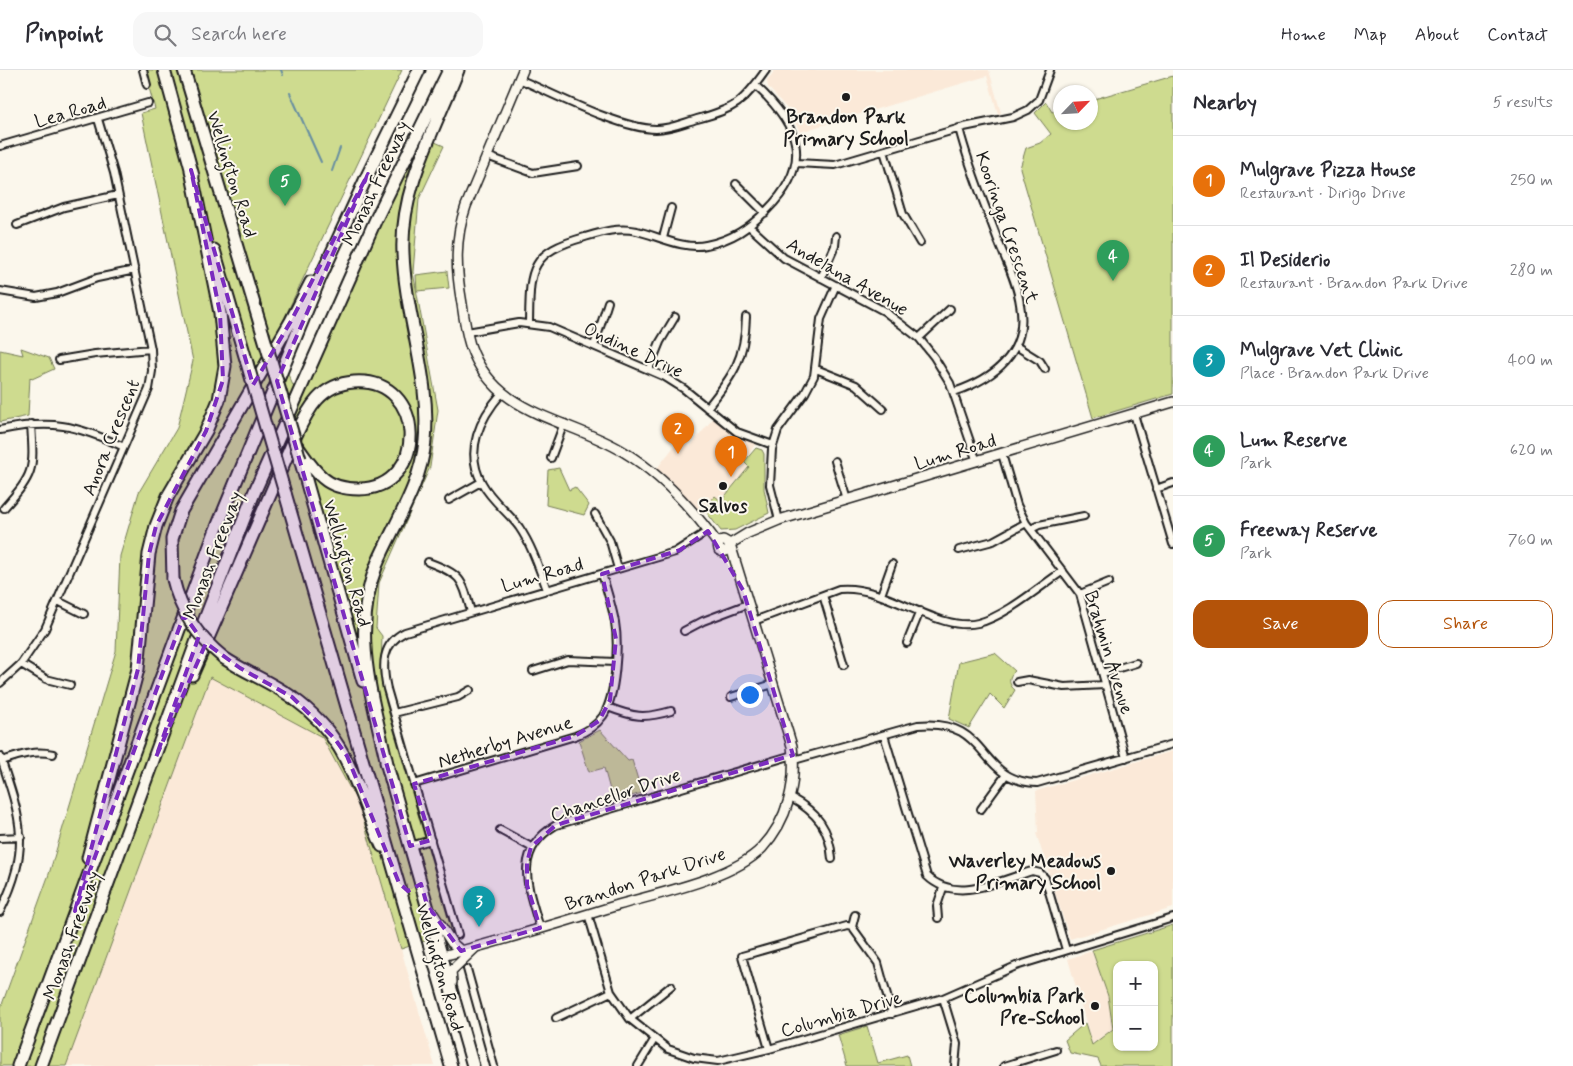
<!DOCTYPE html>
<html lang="en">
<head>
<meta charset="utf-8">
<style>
  :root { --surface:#fff; --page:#f7f7f7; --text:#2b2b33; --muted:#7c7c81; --line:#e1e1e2; --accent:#b45309 }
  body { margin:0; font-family:Mynerve,sans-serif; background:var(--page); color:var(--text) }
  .controls { position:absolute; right:15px; bottom:15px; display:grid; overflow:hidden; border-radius:10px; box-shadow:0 1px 4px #0004 }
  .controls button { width:45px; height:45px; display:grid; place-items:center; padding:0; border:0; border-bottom:1px solid var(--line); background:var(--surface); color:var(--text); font:25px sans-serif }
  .compass { position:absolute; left:1053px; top:15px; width:45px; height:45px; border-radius:50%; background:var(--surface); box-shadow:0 1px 4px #0004; rotate:65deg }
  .you { position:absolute; left:749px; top:624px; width:18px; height:18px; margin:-12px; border:4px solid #fff; border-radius:50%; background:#1a73e8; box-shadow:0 0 0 8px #1a73e833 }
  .badge { display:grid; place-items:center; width:32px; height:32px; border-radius:50%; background:var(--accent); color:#fff; font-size:16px; font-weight:700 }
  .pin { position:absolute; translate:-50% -41px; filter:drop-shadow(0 1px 2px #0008) }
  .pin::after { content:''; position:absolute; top:26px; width:18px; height:15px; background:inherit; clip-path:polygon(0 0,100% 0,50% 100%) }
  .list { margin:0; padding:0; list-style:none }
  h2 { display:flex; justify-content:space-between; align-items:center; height:65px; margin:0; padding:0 20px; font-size:21px }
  h2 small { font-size:16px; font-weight:400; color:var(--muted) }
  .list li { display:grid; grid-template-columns:32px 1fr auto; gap:15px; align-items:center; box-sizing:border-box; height:90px; padding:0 20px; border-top:1px solid var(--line) }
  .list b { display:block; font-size:19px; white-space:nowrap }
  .list p { margin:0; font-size:16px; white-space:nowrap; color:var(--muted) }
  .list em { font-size:16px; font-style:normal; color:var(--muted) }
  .actions { display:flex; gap:10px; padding:15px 20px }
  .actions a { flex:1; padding:11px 0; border:1px solid var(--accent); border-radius:15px; text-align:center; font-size:18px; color:var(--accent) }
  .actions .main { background:var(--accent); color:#fff }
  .icon { flex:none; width:28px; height:28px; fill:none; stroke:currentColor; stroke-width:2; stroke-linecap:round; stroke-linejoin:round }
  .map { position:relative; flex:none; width:1173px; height:996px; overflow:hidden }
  header { display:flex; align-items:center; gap:30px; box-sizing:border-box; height:70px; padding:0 25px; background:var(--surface); border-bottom:1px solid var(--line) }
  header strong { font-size:24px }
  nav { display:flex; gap:28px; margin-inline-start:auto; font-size:18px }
  .search { width:350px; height:45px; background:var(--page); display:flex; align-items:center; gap:12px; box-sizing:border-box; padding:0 18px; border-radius:15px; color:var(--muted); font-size:19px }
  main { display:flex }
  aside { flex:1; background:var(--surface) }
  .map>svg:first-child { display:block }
  .built { fill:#fbe9d8 }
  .green { fill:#cedb8f; stroke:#757c56; fill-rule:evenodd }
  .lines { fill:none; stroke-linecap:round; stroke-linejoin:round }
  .stream { stroke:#668da1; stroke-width:2 }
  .street-casing { stroke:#1c1c1c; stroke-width:10 }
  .secondary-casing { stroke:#1c1c1c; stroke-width:12 }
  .highway-casing { stroke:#1c1c1c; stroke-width:15 }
  .street { stroke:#fbf7ec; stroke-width:6 }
  .secondary { stroke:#fbf7ec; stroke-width:9 }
  .highway { stroke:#fbf7ec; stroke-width:11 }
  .highway-bridge-casing { stroke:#1c1c1c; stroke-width:15; stroke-linecap:butt }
  .highway-bridge { stroke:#fbf7ec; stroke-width:11 }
  .marked { fill:#7b2cbf; fill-opacity:0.2; stroke:#7b2cbf; stroke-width:4; stroke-dasharray:10 6; stroke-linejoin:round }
  .poi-dot { fill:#1c1c1c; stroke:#fbf7ec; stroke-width:2 }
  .labels { text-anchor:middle; stroke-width:4; stroke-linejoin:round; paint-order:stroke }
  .street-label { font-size:19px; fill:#1c1c1c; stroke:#fbf7ec }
  .poi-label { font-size:19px; font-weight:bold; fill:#1c1c1c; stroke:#fbf7ec }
</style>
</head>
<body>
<header>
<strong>Pinpoint</strong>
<div class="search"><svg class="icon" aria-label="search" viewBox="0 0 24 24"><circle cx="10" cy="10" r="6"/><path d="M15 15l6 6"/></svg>Search here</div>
<nav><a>Home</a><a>Map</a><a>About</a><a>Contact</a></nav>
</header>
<main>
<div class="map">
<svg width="1173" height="996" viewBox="0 0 1173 996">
  <rect width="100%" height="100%" fill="#fbf7ec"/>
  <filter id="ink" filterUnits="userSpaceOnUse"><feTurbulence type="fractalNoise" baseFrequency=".02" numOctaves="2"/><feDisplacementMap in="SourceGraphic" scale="10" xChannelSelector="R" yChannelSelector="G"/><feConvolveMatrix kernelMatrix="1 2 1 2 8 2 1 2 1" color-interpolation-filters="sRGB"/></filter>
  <g filter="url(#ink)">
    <path class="built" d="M775,0h214l12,43 -3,1 -11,-38 -187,56 -11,-21 -21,-24 -1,-6z
      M715,346l25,20 17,6 -13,19 5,5 -29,35 -5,-5 -17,19 -44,-43 26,-33 10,8z
      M210,607l112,60 37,68 76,261h-369z
      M1173,681v157l-103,31 -34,-106 2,-1 -2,-41z
      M1092,881l16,45 5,33 -21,15 -24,-85z"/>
    <path class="green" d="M144,0h258l-129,272 24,52 120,-260 27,12 -25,53 -6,73 25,138 -8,57 -51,116 -3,45 6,8 -1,31 5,36 66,229 -51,17 -42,-144 -37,-68 -112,-60 -144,389h-66v-56l49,-136 67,-223 4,-95 19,-64 38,-64 16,-67 -52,-248 14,-4z
      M1173,6v318l-80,24 -73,-250 6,-20 14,-5 11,-9 -16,-21 11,-11 6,10 8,-3v13h30l1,-22z
      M447,201l2,17 -32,3 -1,-16z
      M21,278l28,10 5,11 -22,10 -2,-2 -2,39 -28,6v-72l23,5z
      M756,378l6,2 2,4v35l5,24 -34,17 -14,1 -17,-22 11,-13 6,5 28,-34 -5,-5z
      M559,398l10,22 6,-3 14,18 -5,10 -38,-10 2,-35z
      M995,583l20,18c-7,5 -7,14 0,19l-11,18 -14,-14 -21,34 -20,-9 10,-57z
      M600,660l28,31 4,-1 10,33 -29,8 -9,-33 -15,4 -10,-31z
      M1173,855v141h-72l-3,-7 -28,-6 -5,-13 20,-17 7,22 21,-16 -5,-33 -16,-46zM1117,895h37v82h-37z
      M867,956l11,37 29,-8 3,11h-63l-9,-31z"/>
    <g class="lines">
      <path class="stream" d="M281,0l2,5
        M290,23l31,69
        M332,101l8,-23"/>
      <g class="street-casing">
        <path id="street" d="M143,0l4,15
          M519,9c35,15 101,50 137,50 14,0 27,-6 41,-10 39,-11 45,-15 69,-49
          M0,76l148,-43
          M884,81l19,63 17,29
          M487,86l46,17 45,-7
          M796,93l39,2 129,-38 49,-10 15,-7 11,-10 11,-30
          M736,114l29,29
          M17,155l47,-18 54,-12
          M750,157l34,31 100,53 35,27 15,19 16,26 27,79
          M663,168l8,-30
          M821,208l14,-32 1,-10
          M0,221l36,6 21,-4 40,-15 38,-8
          M529,253c1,-53 -1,-70 56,-86 17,-5 33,-10 52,-6 21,5 47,19 69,14 26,-5 43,-17 61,-35 47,-47 33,-84 -12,-125
          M467,262l52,-9 30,4 116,50 19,12 53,43 36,13
          M919,268l31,-29
          M594,276l14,-44
          M1016,276l24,15 5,8
          M59,290l36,-6 56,-5
          M649,299l11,-27 15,-25
          M816,299l40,16 27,24
          M954,322c41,-14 75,-40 66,-88 -3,-21 -13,-41 -21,-61 -14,-38 -30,-75 -40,-115
          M502,323c-22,25 -38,58 -20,90 9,17 26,29 37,44 13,19 20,41 28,63
          M707,338c26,-32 38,-49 39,-91
          M1134,344l39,130
          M0,360c52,-11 76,-5 124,17
          M1002,384l15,51 9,18 54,71 46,164
          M551,388l13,-35
          M835,391l12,39
          M1156,419l17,-6
          M449,430l32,-18
          M4,438c31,-35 30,-38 27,-84
          M595,444l15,27 8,28
          M779,450l-9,-35 2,-36 6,-19 27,-37 9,-17 7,-57 15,-34
          M1031,459l8,-4 45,-9
          M959,480l34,-9 33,-18
          M428,492c34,13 34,16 43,50
          M1080,524l29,-12
          M823,525l21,70
          M881,525l11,-31
          M58,531l26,13
          M754,551l85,-32c47,-5 98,44 139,34 28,-7 61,-36 85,-52
          M684,561l19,-10 45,-17
          M907,573l13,-32
          M21,594l25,15 24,6
          M533,601l35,-11 47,2
          M1102,603l34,-10
          M1017,612l11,-2 36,7 41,-2
          M0,613l21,-19 24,-35 104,-240 3,-18 -1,-22 -37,-176 -16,-54
          M731,627l42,-13
          M608,637c25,10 36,12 63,4
          M394,643l64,-16 12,-7
          M884,665l43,141c29,28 71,5 105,-5l8,2 5,5 21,72
          M0,686c22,65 31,92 0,156
          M794,690l124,-35c74,-7 57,56 119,58l136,-39
          M2,691c18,-6 32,-11 51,-7
          M414,714l161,-48c11,-4 21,-10 28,-20 13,-20 16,-71 12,-94 -3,-16 -8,-32 -13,-48
          M791,728c26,14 39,31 41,61
          M981,739l24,-33
          M500,760l31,17
          M0,768l21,-1
          M410,776l21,-6
          M588,844l23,78 19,27 38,30 26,9 24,3 51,-12 174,-51 73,-32 157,-48
          M938,848l-1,-12 6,-18
          M852,857l3,-12
          M540,858c-12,-40 -28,-77 16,-103l237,-70
          M458,865l-71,-246c-5,-23 -6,-45 18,-57l270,-80 33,-21
          M467,899l27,97
          M943,928l14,46 -2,22
          M556,948l55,-26
          M630,949l41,-33
          M769,979l-27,-93 105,-30 5,1 26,36 14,51
          M638,996l16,-26
          M1004,996l52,-16"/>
      </g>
      <g class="secondary-casing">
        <path id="secondary" d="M523,0l-57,136c-12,34 -10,64 -4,98 2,14 4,28 8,41 25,72 97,72 154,107 38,23 68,56 94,92
          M730,474l18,-11 31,-13 394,-118
          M432,842l20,31 9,8
          M442,886c59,-15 118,-33 176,-51 41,-12 114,-26 144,-57 26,-28 35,-65 30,-102l-62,-202 -7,-4 -5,4 1,6 4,2 5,-2 2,-4
          M452,912l-1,-11 24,-23"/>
      </g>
      <g class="highway-casing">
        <path id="highway" d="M164,0l29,106
          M184,0l79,264
          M214,180l33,113
          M300,389l63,222
          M285,423l166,573
          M173,509l-1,-40 9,-28 110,-190 20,-39
          M224,588c22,15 48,24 69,40 57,41 62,89 89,148
          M192,605l104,-240c12,-26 25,-51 58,-53 74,-5 74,107 5,107 -13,0 -26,-2 -36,-11 -11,-9 -18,-21 -26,-32
          M386,692l87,304
          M388,698c-15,-68 -38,-136 -11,-204 17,-40 44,-79 48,-123 6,-64 -20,-125 -22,-188 -3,-65 32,-124 55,-183
          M88,788l50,-189 11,-115 7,-28 12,-30 38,-65 13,-31 6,-34 -5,-53 -29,-143
          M18,996l197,-534 106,-256 47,-102 51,-104
          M41,996l162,-442 51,-131 122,-274 73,-149"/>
      </g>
      <use href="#street" class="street"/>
      <use href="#secondary" class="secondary"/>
      <use href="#highway" class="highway"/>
      <g class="highway-bridge-casing">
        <path id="highway-bridge" d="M263,264l37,125
          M247,293l38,130
          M173,509c8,34 24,57 51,79"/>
      </g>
      <use href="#highway-bridge" class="highway-bridge"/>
    </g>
  </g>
  <path class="marked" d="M191,100l62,215 38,-64 77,-147 -91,207 133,465 21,-6 -17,-56 161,-48 24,-15 11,-21 6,-61 -14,-65 78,-24 28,-19 35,59 50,165 -237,70 -25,22 -4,16v22l13,43 -79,23 -34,-46 -6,-21 -13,7 -9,-8 -52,-127 -12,-17 -43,-42 -52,-29 -34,-25 -50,114 43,-121 -15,-21 -109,296 63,-242 11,-115 7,-28 50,-95 17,-51 -3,-67z"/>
  <g class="poi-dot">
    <circle cx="846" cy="27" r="5"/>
    <circle cx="723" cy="416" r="5"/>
    <circle cx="1111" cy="801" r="5"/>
    <circle cx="1095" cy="936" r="5"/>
  </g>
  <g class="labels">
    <g class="street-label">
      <text transform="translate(70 41) rotate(-16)" y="7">Lea Road</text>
      <text transform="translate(233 104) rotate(73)" y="7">Wellington Road</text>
      <text transform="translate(375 113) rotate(-65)" y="7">Monash Freeway</text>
      <text transform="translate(1008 157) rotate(71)" y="7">Kooringa Crescent</text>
      <text transform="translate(848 206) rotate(30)" y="7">Andelana Avenue</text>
      <text transform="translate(634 279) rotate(25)" y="7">Ondine Drive</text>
      <text transform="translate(110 367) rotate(-68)" y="7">Anora Crescent</text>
      <text transform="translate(955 381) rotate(-17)" y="7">Lum Road</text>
      <text transform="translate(212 485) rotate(-69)" y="7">Monash Freeway</text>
      <text transform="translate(348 493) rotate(74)" y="7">Wellington Road</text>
      <text transform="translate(542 504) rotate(-16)" y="7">Lum Road</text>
      <text transform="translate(1110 582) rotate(73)" y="7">Brahmin Avenue</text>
      <text transform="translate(505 671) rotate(-17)" y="7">Netherby Avenue</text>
      <text transform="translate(615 724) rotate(-18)" y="7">Chancellor Drive</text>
      <text transform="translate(645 808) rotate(-18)" y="7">Brandon Park Drive</text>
      <text transform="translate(71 865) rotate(-70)" y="7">Monash Freeway</text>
      <text transform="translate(441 897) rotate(74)" y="7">Wellington Road</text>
      <text transform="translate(841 943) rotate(-16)" y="7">Columbia Drive</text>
    </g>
    <g class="poi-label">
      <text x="846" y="53">Brandon Park<tspan x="846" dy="22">Primary School</tspan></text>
      <text x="723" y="442">Salvos</text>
      <text x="1101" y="797" text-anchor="end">Waverley Meadows<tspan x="1101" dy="22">Primary School</tspan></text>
      <text x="1085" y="932" text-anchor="end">Columbia Park<tspan x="1085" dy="22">Pre-School</tspan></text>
    </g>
  </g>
</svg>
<div class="controls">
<button>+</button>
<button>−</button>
</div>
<svg class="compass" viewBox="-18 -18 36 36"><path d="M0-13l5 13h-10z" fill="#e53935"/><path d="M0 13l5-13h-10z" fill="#7c7c81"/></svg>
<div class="you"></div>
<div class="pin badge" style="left:731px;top:407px;background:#e8710a">1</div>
<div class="pin badge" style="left:678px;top:384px;background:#e8710a">2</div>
<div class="pin badge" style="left:479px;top:857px;background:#0f9aa8">3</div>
<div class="pin badge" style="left:1113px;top:211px;background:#2e9e5b">4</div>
<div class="pin badge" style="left:285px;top:136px;background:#2e9e5b">5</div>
</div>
<aside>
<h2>Nearby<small>5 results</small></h2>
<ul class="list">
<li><span class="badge" style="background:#e8710a">1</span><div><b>Mulgrave Pizza House</b><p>Restaurant · Dirigo Drive</p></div><em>250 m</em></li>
<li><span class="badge" style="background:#e8710a">2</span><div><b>Il Desiderio</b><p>Restaurant · Brandon Park Drive</p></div><em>280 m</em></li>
<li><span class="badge" style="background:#0f9aa8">3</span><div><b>Mulgrave Vet Clinic</b><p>Place · Brandon Park Drive</p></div><em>400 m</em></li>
<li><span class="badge" style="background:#2e9e5b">4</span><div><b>Lum Reserve</b><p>Park</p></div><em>620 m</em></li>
<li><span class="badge" style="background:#2e9e5b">5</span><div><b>Freeway Reserve</b><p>Park</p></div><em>760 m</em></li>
</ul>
<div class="actions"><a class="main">Save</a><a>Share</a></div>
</aside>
</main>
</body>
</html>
